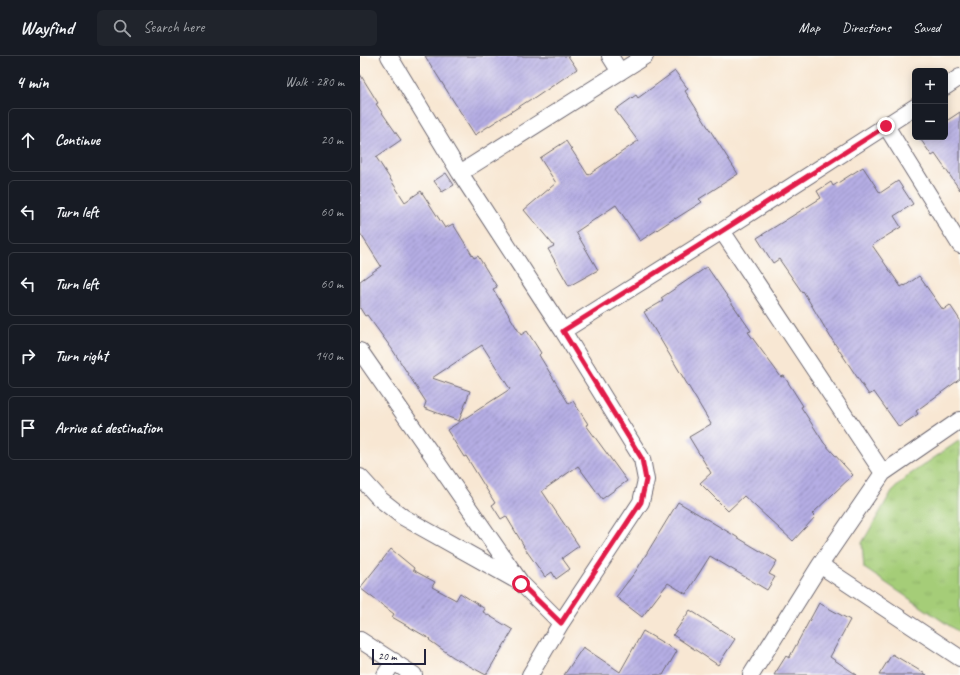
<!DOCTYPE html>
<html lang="en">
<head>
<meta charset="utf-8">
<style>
  :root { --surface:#171b24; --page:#20242c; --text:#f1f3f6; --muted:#9ea1a6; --line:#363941 }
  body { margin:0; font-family:Caveat,sans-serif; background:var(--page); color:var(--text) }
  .controls { position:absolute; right:12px; top:12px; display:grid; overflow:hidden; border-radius:6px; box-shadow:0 2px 10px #0003 }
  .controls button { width:36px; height:36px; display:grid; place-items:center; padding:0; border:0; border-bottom:1px solid var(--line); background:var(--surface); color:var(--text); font:20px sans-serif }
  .scale { position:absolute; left:12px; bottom:10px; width:54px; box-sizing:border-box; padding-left:4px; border:2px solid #22223b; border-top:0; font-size:11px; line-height:14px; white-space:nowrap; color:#22223b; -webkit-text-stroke:3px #fdfcf7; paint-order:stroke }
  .stop { position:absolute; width:12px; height:12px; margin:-9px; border:3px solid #e11d48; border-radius:50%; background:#fff }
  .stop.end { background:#e11d48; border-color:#fff; box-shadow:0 1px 4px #0008 }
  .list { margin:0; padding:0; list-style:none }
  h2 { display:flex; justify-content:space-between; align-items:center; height:52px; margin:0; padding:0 16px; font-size:17px }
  h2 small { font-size:13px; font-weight:400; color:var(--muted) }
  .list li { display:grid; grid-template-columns:26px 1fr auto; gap:12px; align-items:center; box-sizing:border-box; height:64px; margin:0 8px 8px; padding:0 8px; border:1px solid var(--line); border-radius:6px }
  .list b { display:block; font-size:15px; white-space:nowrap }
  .list em { font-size:13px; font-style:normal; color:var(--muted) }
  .icon { flex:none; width:22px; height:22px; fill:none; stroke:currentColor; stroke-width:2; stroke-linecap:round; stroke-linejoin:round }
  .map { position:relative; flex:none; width:600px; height:619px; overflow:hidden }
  header { display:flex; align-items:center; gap:24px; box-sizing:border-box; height:56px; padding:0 20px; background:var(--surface); border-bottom:1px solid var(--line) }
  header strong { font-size:19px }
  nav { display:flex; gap:22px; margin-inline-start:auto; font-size:14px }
  .search { width:280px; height:36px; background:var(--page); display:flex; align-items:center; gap:10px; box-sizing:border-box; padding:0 14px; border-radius:6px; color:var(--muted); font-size:15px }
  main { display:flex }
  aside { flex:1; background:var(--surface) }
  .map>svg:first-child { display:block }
  .grass { fill:url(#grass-tufts); stroke:#64785a }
  .building { fill:url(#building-hatch) }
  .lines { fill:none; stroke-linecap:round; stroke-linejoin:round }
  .minor-casing { stroke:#6d6770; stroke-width:18 }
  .minor { stroke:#fff; stroke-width:16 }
  .route { stroke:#e11d48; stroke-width:5 }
</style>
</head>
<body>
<header>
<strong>Wayfind</strong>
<div class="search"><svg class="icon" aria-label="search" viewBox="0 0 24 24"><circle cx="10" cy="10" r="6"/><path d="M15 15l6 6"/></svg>Search here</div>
<nav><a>Map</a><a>Directions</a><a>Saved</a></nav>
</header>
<main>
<aside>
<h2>4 min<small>Walk · 280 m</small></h2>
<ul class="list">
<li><svg class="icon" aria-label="ahead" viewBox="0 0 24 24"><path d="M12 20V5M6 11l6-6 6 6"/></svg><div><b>Continue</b></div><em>20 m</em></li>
<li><svg class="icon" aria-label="left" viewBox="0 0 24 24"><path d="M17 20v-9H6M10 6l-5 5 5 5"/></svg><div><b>Turn left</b></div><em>60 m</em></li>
<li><svg class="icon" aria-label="left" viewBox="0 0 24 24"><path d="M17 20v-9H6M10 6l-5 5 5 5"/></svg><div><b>Turn left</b></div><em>60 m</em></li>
<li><svg class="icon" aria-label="right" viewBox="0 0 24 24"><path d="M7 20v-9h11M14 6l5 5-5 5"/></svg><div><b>Turn right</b></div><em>140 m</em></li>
<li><svg class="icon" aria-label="arrive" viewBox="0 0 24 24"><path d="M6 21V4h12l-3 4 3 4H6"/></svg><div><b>Arrive at destination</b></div></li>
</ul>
</aside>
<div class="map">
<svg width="600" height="619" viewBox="0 0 600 619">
  <defs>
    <pattern id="grass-tufts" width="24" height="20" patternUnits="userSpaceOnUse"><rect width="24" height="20" fill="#a5cd78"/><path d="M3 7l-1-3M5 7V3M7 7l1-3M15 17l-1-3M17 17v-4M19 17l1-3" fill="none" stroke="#8eb069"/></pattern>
    <pattern id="building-hatch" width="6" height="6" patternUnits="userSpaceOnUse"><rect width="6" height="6" fill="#b5ade4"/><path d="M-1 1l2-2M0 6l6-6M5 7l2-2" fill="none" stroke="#938cba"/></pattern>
  </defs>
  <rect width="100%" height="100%" fill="#fdfcf7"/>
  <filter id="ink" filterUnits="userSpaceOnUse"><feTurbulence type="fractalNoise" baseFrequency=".025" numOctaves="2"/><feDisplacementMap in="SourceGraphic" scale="8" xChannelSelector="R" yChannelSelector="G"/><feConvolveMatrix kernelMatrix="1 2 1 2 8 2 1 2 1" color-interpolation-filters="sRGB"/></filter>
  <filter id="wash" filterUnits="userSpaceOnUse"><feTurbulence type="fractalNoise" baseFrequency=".012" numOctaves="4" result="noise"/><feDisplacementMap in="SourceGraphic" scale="16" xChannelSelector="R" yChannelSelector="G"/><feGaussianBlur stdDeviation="0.9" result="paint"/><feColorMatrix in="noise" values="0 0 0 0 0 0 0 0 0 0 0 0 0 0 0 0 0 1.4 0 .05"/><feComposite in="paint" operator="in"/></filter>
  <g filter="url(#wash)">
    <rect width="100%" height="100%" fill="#f8e7d3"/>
    <path class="grass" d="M600,384v193l-96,-65 -2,-25 30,-52 17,-16z"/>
    <g id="blocks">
      <path class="building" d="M65,0h143l9,13 -45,31 -1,-1 -56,36z
        M315,15l13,18 -3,2 53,83 -39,25 3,3 -27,17v-1l-35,23 -24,-36 -40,27 22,38 -29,16 -21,-37 6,-3 -30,-36 32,-27 -16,-25 26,-17 22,34 50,-34 -23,-31 21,-15 2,3z
        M0,18l18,29 -2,1 25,36 -25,17 29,45 16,-11 24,37 8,-4 21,34 4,-2 19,31 -4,2 28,46 6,-4 14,22 -2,2 30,49 4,-3 15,23 -2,1 41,56 -25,18 -24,-33 -36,25 37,55 -17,12 8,11 -14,10 -4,-7 -7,5 -22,-31h1l-18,-30 -5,3 -9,-14 3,-2 -29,-47 -2,1 -17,-27 63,-41 -28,-44 -50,33 38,13 -11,30 -35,-13 2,-6 -34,-53 -25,-34 -2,1 -5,-8v-27l21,-15 -21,-33z
        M600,56v78l-25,-36 -3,2 -13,-19h26v-15z
        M503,111l17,26 18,-12 15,23 -19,12 7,11 -29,18 29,42 3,-2 1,1 14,-10 24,34 7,-5 10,15v59l-44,32 2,3 -19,13 -25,-35 -5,3 -38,-57 -28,-47 -1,1 -23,-33 -6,4 -16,-25 64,-40 -4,-7 14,-9 2,4z
        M86,117l8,12 -12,7 -8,-11z
        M347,211l44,64 -3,1 33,45 3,-1 19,30 -2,1 23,36 29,32 -41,39 3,3 -22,24 -49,-45 -16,15 -28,-28 11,-10 -22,-36 22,-13 -67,-112 19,-11 -2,-3z
        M318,446l99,59 -8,13 6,3 -8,13 -57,-34 -24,38 -18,-11 -26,34 -26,-20 20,-26z
        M31,493l23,19 -1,2 22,12 -3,5 24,13 4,-7 25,16 -2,3 30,18 -27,45 -33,-18 -24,-17 1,-1 -38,-22 2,-3 -34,-26z
        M459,547l31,17 -20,37 27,18h-83l12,-19 3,2z
        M330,554l45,29 -17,26 -45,-30z
        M283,575l34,20 -14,24h-99l19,-28 37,25z
        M532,598l35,21h-48z"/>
    </g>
  </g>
  <g filter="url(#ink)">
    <use href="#blocks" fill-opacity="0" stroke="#6d6770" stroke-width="1"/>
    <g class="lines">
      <g class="minor-casing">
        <path id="minor" d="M29,0l71,117 103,158 79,128 4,21 -5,22 -80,121 -31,52
          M250,0l10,16
          M585,31l15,-10
          M526,70l74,119
          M100,117l185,-117
          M362,175l161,242
          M203,275l159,-100 193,-124
          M0,295l161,232
          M0,421l20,22 23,18 118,66 40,40
          M460,509l140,93
          M0,584l54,35
          M25,619l9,-14
          M391,619l69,-110 63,-92 77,-53"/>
      </g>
      <use href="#minor" class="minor"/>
    </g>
  </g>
  <g class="lines" filter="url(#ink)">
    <path class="route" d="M161,528l40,39 80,-121 5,-22 -4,-21 -79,-128 159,-100 164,-105"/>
  </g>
</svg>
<div class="controls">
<button>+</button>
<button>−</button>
</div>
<div class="scale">20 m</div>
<div class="stop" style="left:161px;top:528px"></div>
<div class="stop end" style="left:526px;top:70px"></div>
</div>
</main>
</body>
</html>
